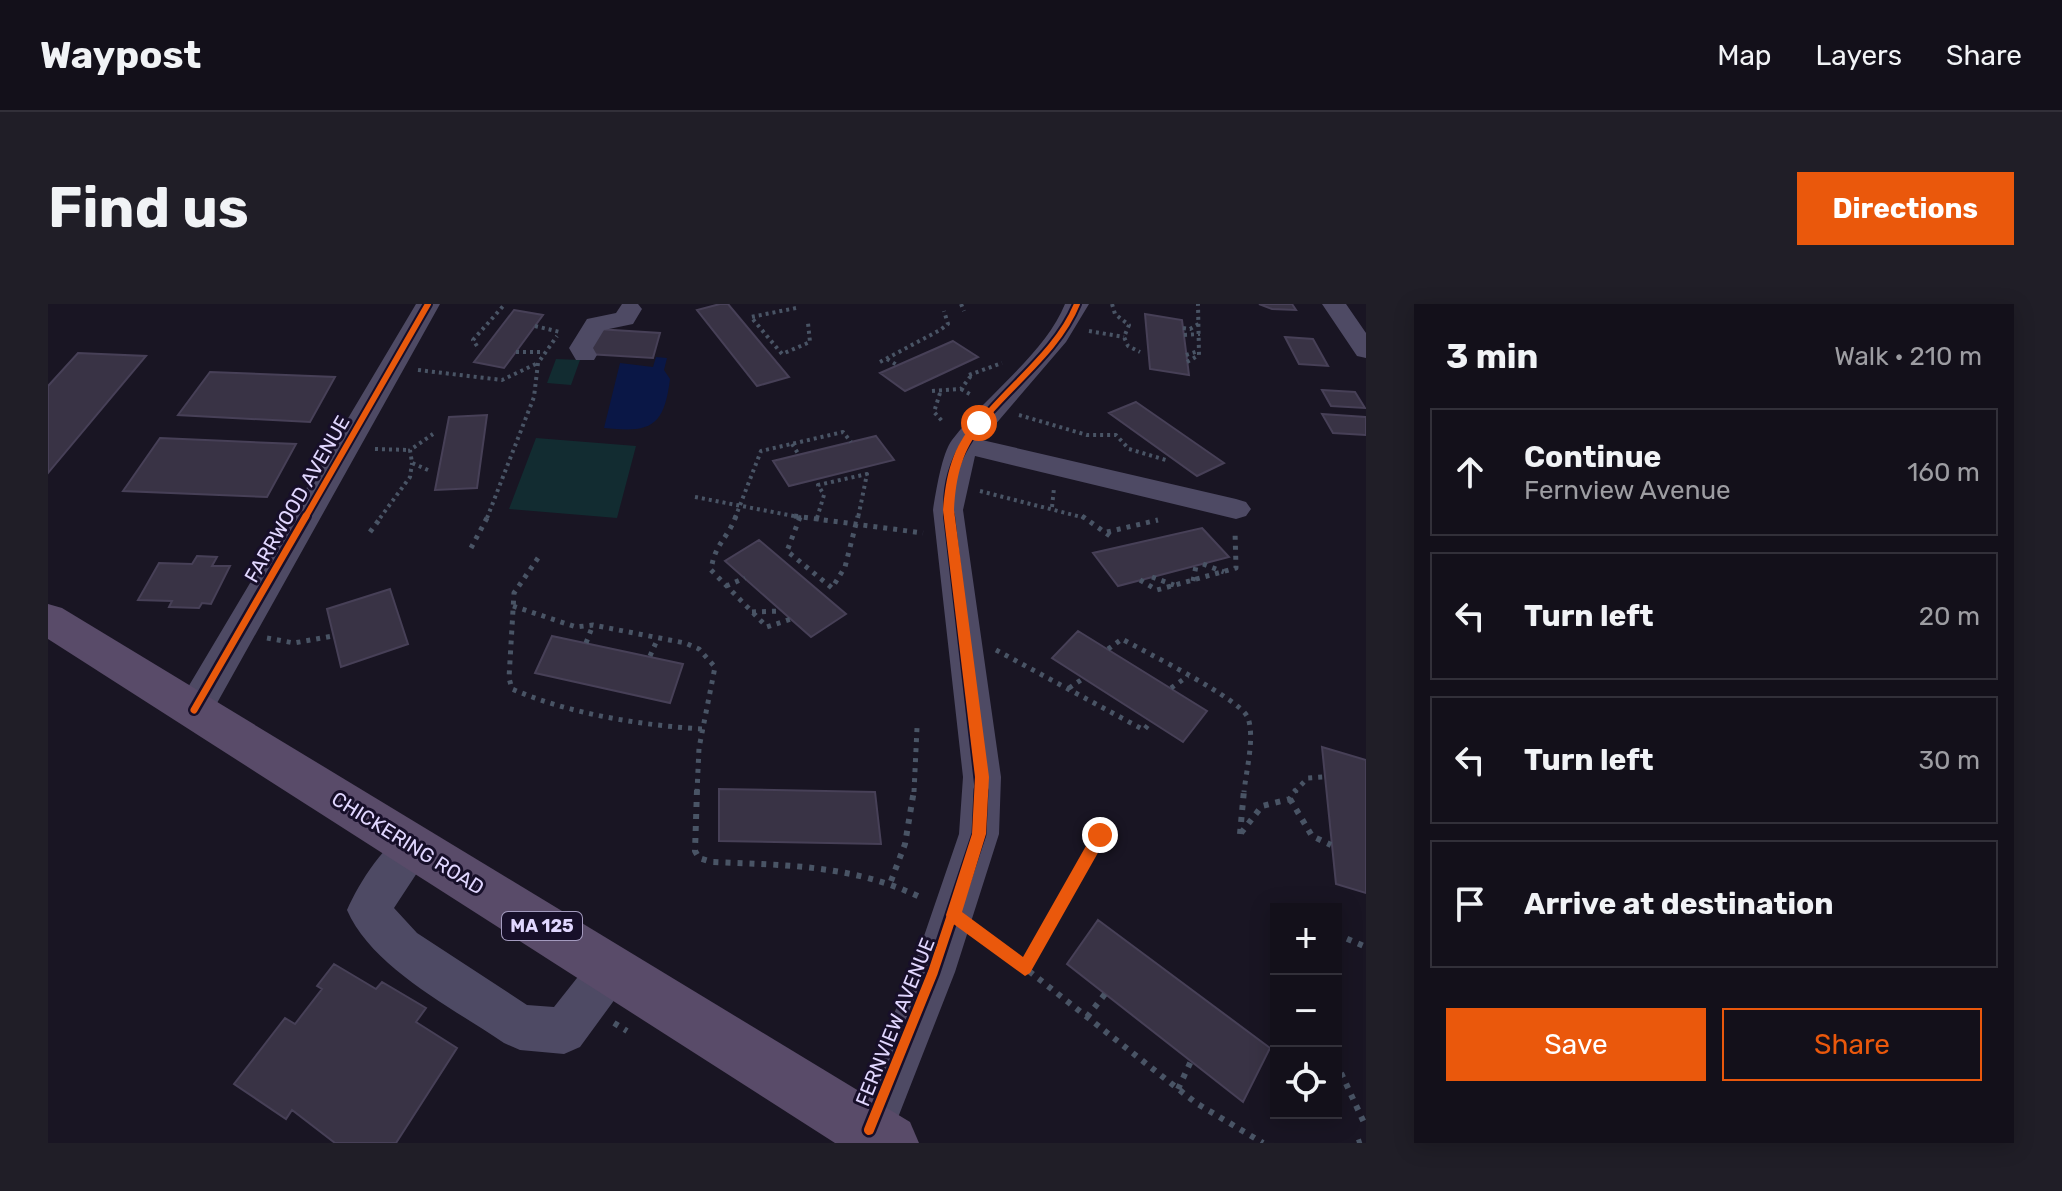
<!DOCTYPE html>
<html lang="en">
<head>
<meta charset="utf-8">
<style>
  :root { --surface:#13101a; --page:#201e27; --text:#f1f3f6; --muted:#9d9da2; --line:#323039; --accent:#ea580c }
  body { margin:0; font-family:Rubik,sans-serif; background:var(--page); color:var(--text) }
  .controls { position:absolute; right:24px; bottom:24px; display:grid; overflow:hidden; border-radius:0px; box-shadow:0 4px 20px #0003 }
  .controls button { width:72px; height:72px; display:grid; place-items:center; padding:0; border:0; border-bottom:2px solid var(--line); background:var(--surface); color:var(--text); font:40px sans-serif }
  .stop { position:absolute; width:24px; height:24px; margin:-18px; border:6px solid #ea580c; border-radius:50%; background:#fff }
  .stop.end { background:#ea580c; border-color:#fff; box-shadow:0 2px 8px #0008 }
  .list { margin:0; padding:0; list-style:none }
  h2 { display:flex; justify-content:space-between; align-items:center; height:104px; margin:0; padding:0 32px; font-size:34px }
  h2 small { font-size:26px; font-weight:400; color:var(--muted) }
  .list li { display:grid; grid-template-columns:52px 1fr auto; gap:24px; align-items:center; box-sizing:border-box; height:128px; margin:0 16px 16px; padding:0 16px; border:2px solid var(--line); border-radius:0px }
  .list b { display:block; font-size:30px; white-space:nowrap }
  .list p { margin:0; font-size:26px; white-space:nowrap; color:var(--muted) }
  .list em { font-size:26px; font-style:normal; color:var(--muted) }
  .actions { display:flex; gap:16px; padding:24px 32px }
  .actions a { flex:1; padding:18px 0; border:2px solid var(--accent); border-radius:0px; text-align:center; font-size:28px; color:var(--accent) }
  .actions .main { background:var(--accent); color:#fff }
  .icon { flex:none; width:44px; height:44px; fill:none; stroke:currentColor; stroke-width:2; stroke-linecap:round; stroke-linejoin:round }
  .map { position:relative; flex:none; width:1318px; height:839px; overflow:hidden; border-radius:0px }
  header { display:flex; align-items:center; gap:48px; box-sizing:border-box; height:112px; padding:0 40px; background:var(--surface); border-bottom:2px solid var(--line) }
  header strong { font-size:38px }
  nav { display:flex; gap:44px; margin-inline-start:auto; font-size:28px }
  .intro { display:flex; align-items:center; justify-content:space-between; box-sizing:border-box; height:192px; padding:0 48px }
  h1 { margin:0; font-size:56px }
  .button { padding:20px 36px; border-radius:0px; background:var(--accent); color:#fff; font-size:28px; font-weight:700 }
  main { display:flex; gap:48px; padding:0 48px }
  aside { flex:1; background:var(--surface); border-radius:0px; box-shadow:0 4px 20px #0003 }
  .map>svg:first-child { display:block }
  .green { fill:#122c31 }
  .water { fill:#0a1746 }
  .building { fill:#393345; stroke:#474057; stroke-width:2 }
  .lines { fill:none; stroke-linecap:round; stroke-linejoin:round }
  .path-far2 { stroke:#495465; stroke-width:4; stroke-dasharray:3 4; stroke-linecap:butt }
  .path-far1 { stroke:#495465; stroke-width:5; stroke-dasharray:4 6; stroke-linecap:butt }
  .path { stroke:#495465; stroke-width:6; stroke-dasharray:5 7; stroke-linecap:butt }
  .minor { fill:#4e4a64; fill-rule:evenodd }
  .major { fill:#594b69; fill-rule:evenodd }
  .cycleway-far2-casing { stroke:#170f29; stroke-width:10 }
  .cycleway-far1-casing { stroke:#170f29; stroke-width:12 }
  .cycleway-casing { stroke:#170f29; stroke-width:15 }
  .cycleway-far2 { stroke:#e8590c; stroke-width:6 }
  .cycleway-far1 { stroke:#e8590c; stroke-width:7 }
  .cycleway { stroke:#e8590c; stroke-width:10 }
  .route { fill:#ea580c }
  .labels { text-anchor:middle; stroke-width:6; stroke-linejoin:round; paint-order:stroke }
  .shield { fill:#170f29; stroke:#a49bbf; stroke-width:2 }
  .shield-label { font-size:18px; font-weight:bold; fill:#e1d7ff }
  .street-label { font-size:20px; fill:#e1d7ff; stroke:#170f29 }
</style>
</head>
<body>
<header>
<strong>Waypost</strong>
<nav><a>Map</a><a>Layers</a><a>Share</a></nav>
</header>
<div class="intro"><h1>Find us</h1><a class="button">Directions</a></div>
<main>
<div class="map">
<svg width="1318" height="839" viewBox="0 0 1318 839">
  <rect width="100%" height="100%" fill="#191523"/>
  <path class="green" d="M508,55l24,1 -9,25 -24,-2z
    M488,134l100,8 -19,72 -108,-9z"/>
  <path class="water" d="M608,53l11,1 -3,12 6,9c-6,48 -19,54 -66,49l16,-65 33,4z"/>
  <path class="building" d="M672,0h8l61,73 -32,9 -60,-76z
    M1211,0h33l4,6 -24,-1z
    M466,6l29,5 -39,53 -30,-6z
    M1097,10l37,6 7,55 -39,-6z
    M549,25l63,4 -7,25 -65,-4z
    M1237,33l28,2 15,27 -29,-2z
    M905,37l25,16 -73,34 -25,-18z
    M30,49l68,3 -98,117v-87z
    M162,68l125,5 -25,45 -132,-7z
    M1274,86l33,2 10,16 -34,-2z
    M1088,98l88,61 -27,13 -88,-63z
    M1274,110l44,3v18l-33,-2z
    M439,111l-10,73 -42,2 14,-73z
    M828,132l18,24 -105,26 -16,-25z
    M112,134l136,6 -29,53 -144,-6z
    M1154,224l27,29 -111,29 -25,-33z
    M711,236l87,74 -35,23 -86,-76z
    M149,252l20,1 -5,9h18l-19,38 -9,-1 -3,5 -30,-1 3,-6 -34,-1 21,-37 33,1z
    M342,285l18,55 -67,23 -14,-58z
    M1030,327l129,80 -24,31 -131,-84z
    M504,332l131,28 -13,39 -135,-30z
    M1274,443l44,13v133l-30,-9z
    M671,485l156,3 6,52 -162,-3z
    M1050,616l172,128 -27,54 -176,-138z
    M286,660l42,25 6,-7 44,26 -10,14 41,26 -61,95h-61l-43,-33 -6,9 -52,-35 51,-66 10,6 27,-35 -5,-3z"/>
  <g class="lines">
    <path class="path-far2" d="M913,0l3,7
      M1064,0l3,10 14,11 -5,12 4,9 12,6
      M748,4l-45,9 31,37 28,-12 -2,-19
      M487,22l25,6
      M1135,24l7,1 10,-6
      M1041,27l35,6
      M1136,31l16,-1
      M429,42l-4,-6 32,-36
      M468,48h27
      M1138,51l12,-4
      M839,55l10,6
      M832,58l60,-32 8,-6 -4,-13
      M1139,58l12,-7 -1,-51
      M370,66l84,10 36,-17
      M921,71l33,-12
      M913,85l12,7
      M884,87l29,-2 9,-12 -2,-4
      M892,89l-6,19 9,10
      M971,111l68,20h29l13,14 37,11
      M744,140l7,11
      M327,145l35,1
      M380,166l-16,-7 -2,-13 23,-16
      M932,187l105,27
      M647,193l109,21
      M1004,203l2,-19
      M332,214l30,-41 2,-14
      M439,214l47,-121 4,-34 19,-27
      M687,214l26,-67 82,-19 8,10
      M769,214l7,-23 -6,-10 49,-11 -9,44"/>
    <path class="path-far1" d="M688,212c-9,24 -21,27 -25,54l56,57 24,-8
      M746,212l129,17
      M1034,212l28,20
      M752,213l-13,34 45,37 13,-21 13,-51
      M768,217l1,-5
      M322,228l12,-16
      M1059,228l51,-12
      M423,244l17,-32
      M490,254l-24,35 -5,85 3,11c58,25 127,36 190,40
      M1155,260l21,8
      M1104,273l22,8
      M1092,276l17,10 79,-22 -1,-37
      M1145,277l3,-15
      M678,282l19,-8
      M465,302l63,21 17,-2 92,18 14,6 16,18 -16,81 -2,44
      M704,308l30,-1
      M219,334l27,5 39,-7
      M538,339l7,-18
      M1060,345l14,-10c23,13 119,60 126,79 7,20 -2,53 -4,74
      M948,346l148,80 7,-9
      M602,352l8,-18
      M1021,384l15,-10
      M1123,384l17,-12
      M866,488l3,-64
      M1246,488l14,-14 16,-1"/>
    <path class="path" d="M649,486l-2,61 4,7 13,4c74,3 142,3 210,36
      M1242,495l22,37 19,9
      M1193,529l21,-27 28,-7 6,-9
      M1192,530l4,-44
      M843,577l14,-37 9,-54
      M934,630l214,169 67,40
      M1288,630l30,13
      M977,664l75,-133
      M1039,713l18,-23
      M566,719l13,8
      M1288,758l30,65
      M1130,785l13,-28
      M1309,839l9,-3"/>
    <path class="minor" d="M368,0h24l-233,417 -13,4 -13,-4 -5,-11 5,-11z
      M574,0h16l4,5 -9,15 -29,6 -11,18 4,7 -3,5h-18l-7,-12 18,-29 29,-6z
      M1017,0h24l-23,38 -84,98 254,59 10,3 5,7 -5,7 -10,3 -261,-63 -12,54 38,267 -2,57 -44,138 -67,171h-38l-5,-13 67,-159 47,-137 4,-57 -30,-267c3,-19 9,-57 19,-70 32,-43 93,-86 113,-136z
      M1274,0h24l20,29v25l-9,-2z
      M366,524l14,6 6,13 -40,61 23,25 110,72 27,2 42,-53 15,-7 15,7 7,15 -7,15 -46,63 -16,7 -44,-4 -16,-7c-51,-35 -132,-75 -157,-133 12,-27 39,-71 67,-82z"/>
    <path class="major" d="M0,300l14,4 848,514 9,21h-84l-787,-504z"/>
    <g class="cycleway-far2-casing">
      <path id="cycleway-far2" d="M257,214l123,-214
        M901,214c-12,-96 97,-137 128,-214"/>
    </g>
    <g class="cycleway-far1-casing">
      <path id="cycleway-far1" d="M901,212l32,276
        M146,406l112,-194"/>
    </g>
    <g class="cycleway-casing">
      <path id="cycleway" d="M821,826l64,-158 46,-138 2,-44"/>
    </g>
    <use href="#cycleway-far2" class="cycleway-far2"/>
    <use href="#cycleway-far1" class="cycleway-far1"/>
    <use href="#cycleway" class="cycleway"/>
  </g>
  <path class="route" d="M928,117l8,2c-22,28 -28,52 -30,87l35,267 -3,57 -24,78 61,45 72,-127h10l3,5 -78,138 -5,3 -77,-56 -2,-5 26,-81 3,-57 -32,-267c3,-35 9,-63 33,-89z"/>
  <g class="labels">
    <rect class="shield" x="454" y="608" width="80" height="28" rx="6"/>
    <g class="shield-label">
      <text x="494" y="628">MA 125</text>
    </g>
    <g class="street-label">
      <text transform="translate(249 195) rotate(-60)" y="7">FARRWOOD AVENUE</text>
      <text transform="translate(360 539) rotate(32)" y="7">CHICKERING ROAD</text>
      <text transform="translate(847 718) rotate(-68)" y="7">FERNVIEW AVENUE</text>
    </g>
  </g>
</svg>
<div class="controls">
<button>+</button>
<button>−</button>
<button><svg class="icon" aria-label="locate" viewBox="0 0 24 24"><circle cx="12" cy="12" r="6"/><path d="M12 2v4M12 18v4M2 12h4M18 12h4"/></svg></button>
</div>
<div class="stop" style="left:931px;top:119px"></div>
<div class="stop end" style="left:1052px;top:531px"></div>
</div>
<aside>
<h2>3 min<small>Walk · 210 m</small></h2>
<ul class="list">
<li><svg class="icon" aria-label="ahead" viewBox="0 0 24 24"><path d="M12 20V5M6 11l6-6 6 6"/></svg><div><b>Continue</b><p>Fernview Avenue</p></div><em>160 m</em></li>
<li><svg class="icon" aria-label="left" viewBox="0 0 24 24"><path d="M17 20v-9H6M10 6l-5 5 5 5"/></svg><div><b>Turn left</b></div><em>20 m</em></li>
<li><svg class="icon" aria-label="left" viewBox="0 0 24 24"><path d="M17 20v-9H6M10 6l-5 5 5 5"/></svg><div><b>Turn left</b></div><em>30 m</em></li>
<li><svg class="icon" aria-label="arrive" viewBox="0 0 24 24"><path d="M6 21V4h12l-3 4 3 4H6"/></svg><div><b>Arrive at destination</b></div></li>
</ul>
<div class="actions"><a class="main">Save</a><a>Share</a></div>
</aside>
</main>
</body>
</html>
